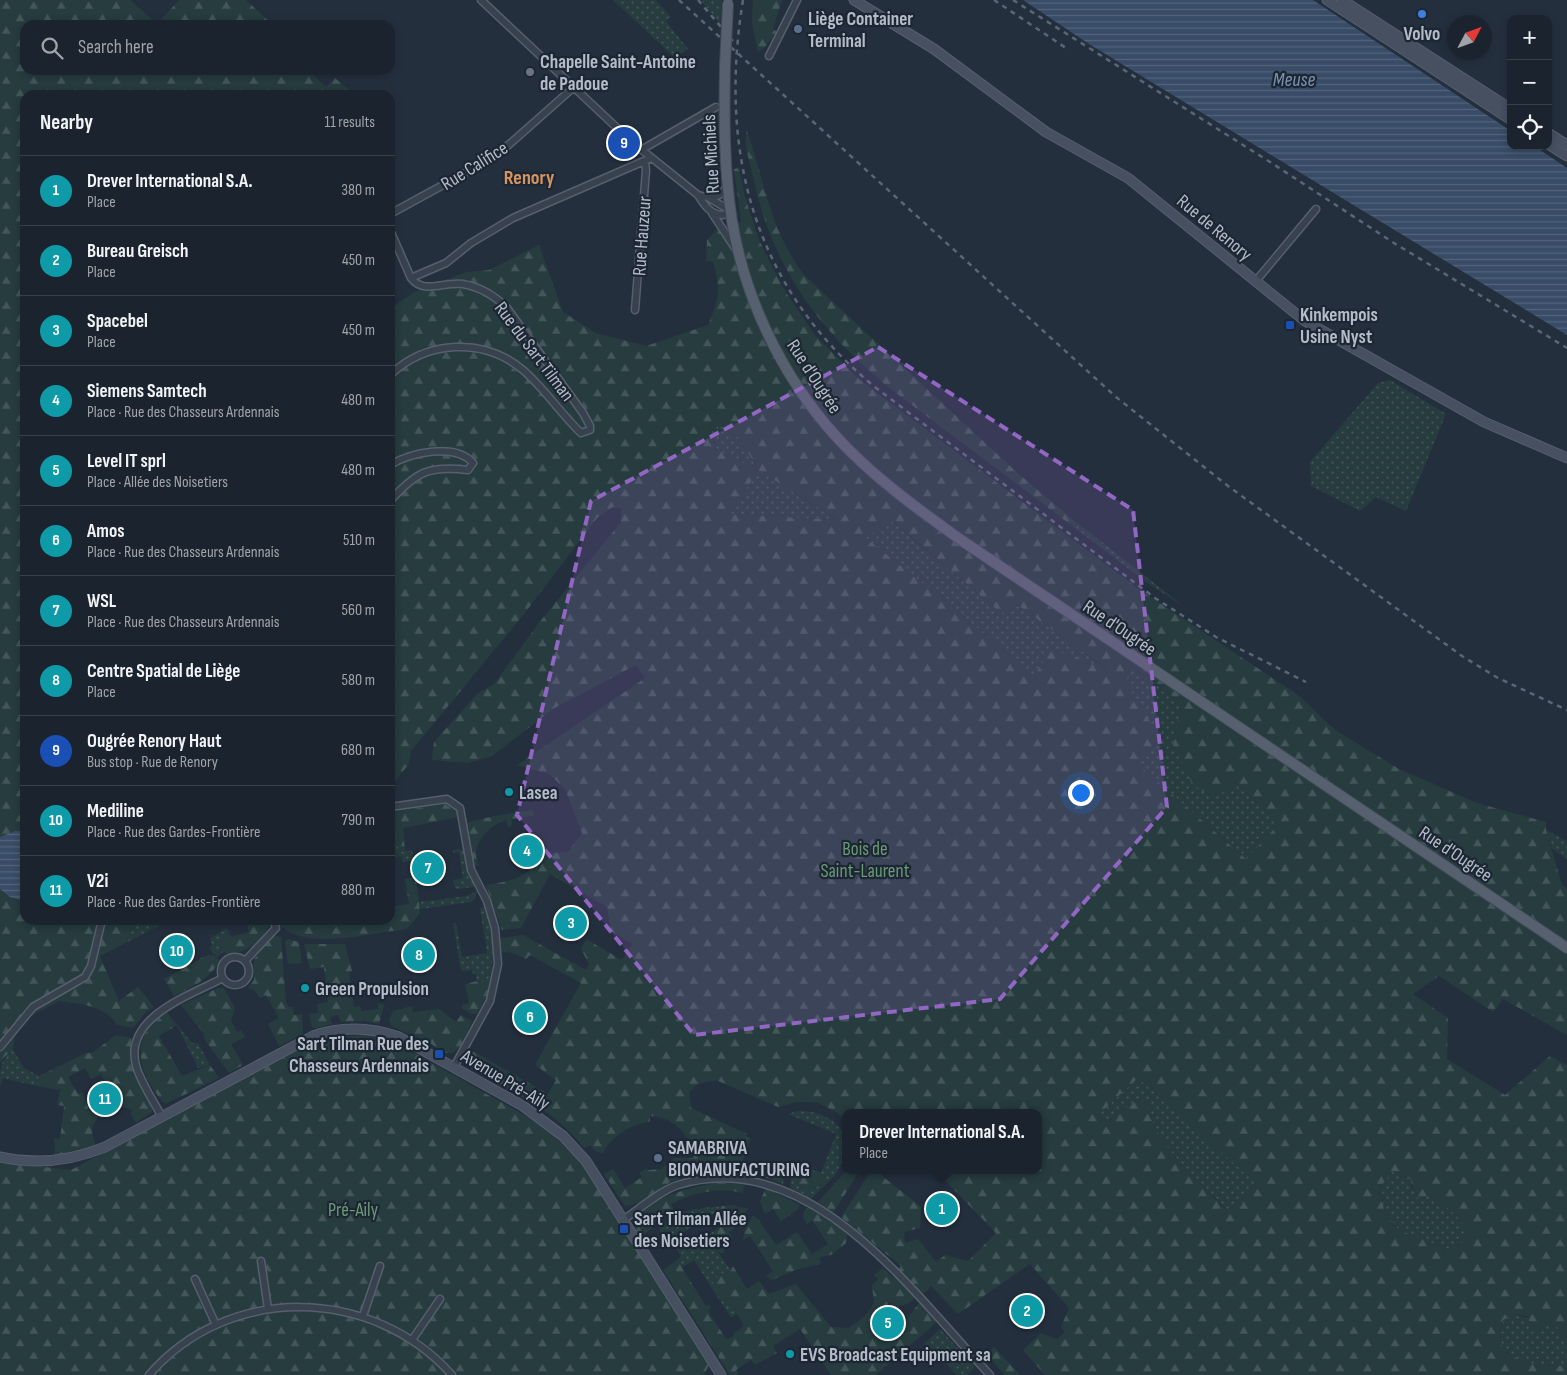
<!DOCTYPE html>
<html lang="en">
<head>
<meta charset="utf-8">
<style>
  :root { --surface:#1b232e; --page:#242b36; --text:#f1f3f6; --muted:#a0a4aa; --line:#39404a; --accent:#b45309 }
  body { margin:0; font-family:"Sofia Sans Condensed",sans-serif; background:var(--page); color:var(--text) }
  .controls { position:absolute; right:15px; top:15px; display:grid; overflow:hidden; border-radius:10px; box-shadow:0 2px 8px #0003 }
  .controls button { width:45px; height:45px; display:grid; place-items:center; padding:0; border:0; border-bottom:1px solid var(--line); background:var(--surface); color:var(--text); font:25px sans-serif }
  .compass { position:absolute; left:1447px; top:15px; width:45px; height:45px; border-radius:50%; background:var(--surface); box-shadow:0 2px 8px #0003; rotate:49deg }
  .you { position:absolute; left:1080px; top:792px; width:18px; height:18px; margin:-12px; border:4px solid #fff; border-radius:50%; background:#1a73e8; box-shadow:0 0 0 8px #1a73e833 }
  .badge { display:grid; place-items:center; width:32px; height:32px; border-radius:50%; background:var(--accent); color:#fff; font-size:16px; font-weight:700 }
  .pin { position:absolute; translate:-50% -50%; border:2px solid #fff; box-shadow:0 1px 5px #0006 }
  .popup { position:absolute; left:842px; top:1109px; width:200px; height:65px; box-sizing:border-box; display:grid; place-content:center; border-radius:10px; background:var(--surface); filter:drop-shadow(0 1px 4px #0005); font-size:16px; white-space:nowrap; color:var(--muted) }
  .popup b { font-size:19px; color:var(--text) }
  .popup::after { content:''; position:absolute; left:50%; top:100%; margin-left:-10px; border:10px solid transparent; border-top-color:var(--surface) }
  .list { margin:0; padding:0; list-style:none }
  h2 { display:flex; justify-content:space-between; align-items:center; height:65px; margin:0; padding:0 20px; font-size:21px }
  h2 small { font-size:16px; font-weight:400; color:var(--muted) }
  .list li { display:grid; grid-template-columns:32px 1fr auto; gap:15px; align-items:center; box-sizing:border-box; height:70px; padding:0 20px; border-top:1px solid var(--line) }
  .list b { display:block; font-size:19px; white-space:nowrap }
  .list p { margin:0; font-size:16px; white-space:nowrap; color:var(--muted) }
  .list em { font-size:16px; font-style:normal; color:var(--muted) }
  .icon { flex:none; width:28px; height:28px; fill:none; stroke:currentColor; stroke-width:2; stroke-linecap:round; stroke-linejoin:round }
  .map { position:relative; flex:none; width:1567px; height:1375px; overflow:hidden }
  .search { position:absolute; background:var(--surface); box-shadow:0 2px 8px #0003; left:20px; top:20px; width:375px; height:55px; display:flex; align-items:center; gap:12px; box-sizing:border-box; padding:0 18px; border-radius:15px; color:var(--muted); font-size:19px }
  .panel { position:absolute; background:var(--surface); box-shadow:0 2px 8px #0003; left:20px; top:90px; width:375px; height:835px; border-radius:15px }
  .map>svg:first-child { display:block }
  .grass { fill:url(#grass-dots) }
  .forest { fill:url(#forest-firs); fill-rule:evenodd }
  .water { fill:url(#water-rules) }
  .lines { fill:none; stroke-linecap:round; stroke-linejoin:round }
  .street-casing { stroke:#565f6c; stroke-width:9 }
  .secondary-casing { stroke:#565f6c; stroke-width:11 }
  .primary-casing { stroke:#414a57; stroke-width:12 }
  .street { stroke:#38414e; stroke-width:6 }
  .secondary { stroke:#465061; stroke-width:9 }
  .primary { stroke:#56606e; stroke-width:10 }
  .rail { stroke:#5a6575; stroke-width:2.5; stroke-dasharray:5 5; stroke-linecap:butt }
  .primary-bridge-casing { stroke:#414a57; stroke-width:12; stroke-linecap:butt }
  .primary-bridge { stroke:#56606e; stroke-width:10 }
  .marked { fill:#9266c3; fill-opacity:0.2; stroke:#9266c3; stroke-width:4; stroke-dasharray:10 6; stroke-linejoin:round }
  .shop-dot { fill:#3f7fe0; stroke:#1d2633; stroke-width:2 }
  .service-dot { fill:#5c6f8a; stroke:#1d2633; stroke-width:2 }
  .worship-dot { fill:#6b7280; stroke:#1d2633; stroke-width:2 }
  .transit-dot { fill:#1a4fb4; stroke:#1d2633; stroke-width:2 }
  .culture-dot { fill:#0f9aa8; stroke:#1d2633; stroke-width:2 }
  .labels { text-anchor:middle; stroke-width:4.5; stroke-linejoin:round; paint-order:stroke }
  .poi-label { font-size:19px; font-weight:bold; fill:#b4bcc9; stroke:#1d2633; text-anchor:start }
  .street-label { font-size:19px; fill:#b4bcc9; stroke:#1d2633 }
  .park-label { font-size:19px; fill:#6b9a76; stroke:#1d2633 }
  .water-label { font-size:20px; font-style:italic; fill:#7c92b1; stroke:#1d2633 }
  .neighbourhood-label { font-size:20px; font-weight:bold; fill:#d59563; stroke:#1d2633 }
</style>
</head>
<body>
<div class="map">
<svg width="1567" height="1375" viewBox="0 0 1567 1375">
  <defs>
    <pattern id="grass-dots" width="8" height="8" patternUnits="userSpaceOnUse" patternTransform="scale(1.25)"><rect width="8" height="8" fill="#263c3f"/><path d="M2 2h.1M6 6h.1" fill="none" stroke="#435659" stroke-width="1.8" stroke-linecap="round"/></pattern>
    <pattern id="forest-firs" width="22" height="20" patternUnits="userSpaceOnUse" patternTransform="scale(1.25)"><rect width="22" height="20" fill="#263c3f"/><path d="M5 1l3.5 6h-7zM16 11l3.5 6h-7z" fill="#435659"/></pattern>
    <pattern id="water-rules" width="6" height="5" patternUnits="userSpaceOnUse" patternTransform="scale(1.25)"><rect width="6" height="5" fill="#394c67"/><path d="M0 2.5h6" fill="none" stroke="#53647b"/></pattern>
  </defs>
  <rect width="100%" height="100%" fill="#242f3e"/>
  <path class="grass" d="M613,0h43l15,17 -5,4 22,28 -14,8z
    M701,0h21l-2,24z
    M1390,380l56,34 -40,97 -30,-14 -16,14 -49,-25 -1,-24 68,-79z
    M710,423l28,14 20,33 80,50 -107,-6z
    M889,519l112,94 18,-7 92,66 -77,5 -78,-67 -90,-72z
    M1075,521l111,87 -40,-26 -75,-57z
    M1130,666l52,37 -9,42 64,39 44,39 -35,36 -112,-98 -8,-78z
    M1546,830l21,11v18l-15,-10z
    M397,838l2,13 13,-1 2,10 -11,2 -2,-6 -11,2v6v-25z
    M461,849l3,3 2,18 9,17 -20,2 -2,-9 10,-2 -4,-26 -6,1v-3z
    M477,891l-2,8 -4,3 -51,7 -1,-7 48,-6z
    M485,907c9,26 9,49 5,76l-13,-2 -1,-7h-3l-1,-4 -11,1 -8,-48h3l6,34 25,-4 -7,-45z
    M131,920h40l-38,19 -4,-9 -1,-9z
    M226,928l4,6 -10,9 3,9 -6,5 -7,-8 2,-5 -2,-5z
    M177,1025l15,18h6l12,22 -12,3z
    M13,1050l11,18 15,8 -2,10 -34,-8 -3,8c0,-18 0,-25 13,-36z
    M1138,1078l121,107 -31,26c-29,-31 -74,-65 -81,-108l-11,-2 -30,22 -8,-8z
    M797,1111c33,-1 62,21 43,56 -6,12 -20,22 -29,32l-21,-12 1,-7 13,9 11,-1 10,-6 -4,-9 15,-39 -48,-20z
    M746,1137l5,2 -9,23 42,17 -1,5 -21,-8 -28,-4z
    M1392,1171l18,8 2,9c23,10 46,22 56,45l-6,10 -15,6 -48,-19 -15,-19 -3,-25z
    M722,1206l-3,10 -3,-4 -39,24 9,13 28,-18 6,9 -5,8 15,21 -18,12 15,22 11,6 -1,5 -6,4 -37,-58 -13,8 -4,-8 4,-4 -13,-20 -5,3 -4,-10c12,-19 42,-21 63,-23z
    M1515,1314l30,10 11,1 11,15v26l-38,-2 -25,-12 -4,-14 3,-18z
    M940,1329l35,38 -8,8h-11l-20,-24h-4l-14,13 -1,-2 -3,2 -2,-1 15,-15 -3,-4z"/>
  <path class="forest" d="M0,0h130l27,24 22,-24h67l27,25h-248v45h283l18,17 9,-9 20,17h-330v825h106l-2,1v9l4,9 -33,17 19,45 19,-14 16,20 -7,4 -14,17 -16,-3c-13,-20 -36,-21 -58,-24 -22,12 -46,20 -46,49l-10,8 -3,6z
    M753,0h29l-9,29 4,3 -12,15 -7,5 -6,-29z
    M747,131c19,54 22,98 58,145l215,199 55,46 -4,4 -179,-135c-72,-58 -120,-122 -139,-214 -3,-13 -10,-33 -6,-45z
    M739,168l6,29 14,43 24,48 32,47 44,44 281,211 158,105 37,35 64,39 78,34 69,19v8l16,55 5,3v147l-64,-36 -10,13 -54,-36 -26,18 35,24 -1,41 58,36 45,-39 17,9v275l-11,-15h-11l-12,8 -5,-16 -13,-3 -12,6 -3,18 4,14 25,12 38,2v9h-522l-22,-25 18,-17 16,6 8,-7 -4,-5 8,-19 -39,-44 -72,50 -27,-28 -8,8 -3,-2 -10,11 -13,4 -8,-4 -14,15 17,19 29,-36 17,20 -62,54h-45l-31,-46 -27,17 4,7 -22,12 -4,-5 -15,10 3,5h-9l-67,-105 14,-10 29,46 3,-2 2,4 -3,3 18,28 8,-3 -1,-2 11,-8 -7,-12 1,-5 -11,-6 -15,-22 21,-15 14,23 12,-8 10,13 27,-10 35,43 18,1 16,-12 9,-13 -2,-18 6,-6 -4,-4 9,-7 10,10 8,-12 -60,-49 31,-47 11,1 -2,4 40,32 -1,21 -16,4 1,11 13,-4 18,23 9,-7 23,6 28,-28 -61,-63h103v-57h-192v8l-8,-8 -21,-11h-21l-18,5 -62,-27c-12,4 -19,1 -27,13l2,15 56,26 -13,38c-23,0 -44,1 -65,11 -15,7 -27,22 -44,23l-21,-32 9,-5 12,19 17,-11 -3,-4 7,-5 2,2 13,-1 13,-11h20c-4,-24 -20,-41 -44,-42v6c-18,1 -39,15 -47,31l-7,-1 -6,-7 -6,3c-29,-38 -74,-57 -115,-81l-5,-9 2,-5 7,-2 75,43 8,-14 -21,-15 46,-82 -51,-28 -4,4 -13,-6 -11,-1 -2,-14 23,-3 63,35 3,-6 -8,-15 5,-10 36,21 10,-16 -21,-13 -4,-24 -57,-33 -29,54 -19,2 -16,-45c32,-5 40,-8 62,-32l20,-1 14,-19 -17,-44 -16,-15 -32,-9 128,-87 -9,-13 -83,44 -61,47 -24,7 -36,-3 2,-18 44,-49 16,-9 44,-60 83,-102v-13l-8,-2 -16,11 -73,96 -113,137 -2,13 -19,23v-478l23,-16 53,-21 23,-2 50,-25 24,67 33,21 50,13 62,-21c11,-25 13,-36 5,-63l-7,-1 1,-21 11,-12 23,-6 -7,-53zM710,423l28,14 20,32 -42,-18zM758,470l79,49v1l-106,-6zM890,519l111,94 18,-7 90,64 -58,-22 -17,29 -78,-67 -90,-72zM1130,666l52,37 -9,42 19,39 21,14 24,-14 43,39 -34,36 -112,-98 28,-20 -36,-58zM1138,1078l120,107h1l-32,26c-28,-31 -73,-65 -80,-108l-11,-2 -30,22 -8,-8zM1393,1171l17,8 7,19 13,-2c16,10 30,19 38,37l-6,10 -15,6 -48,-19 -15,-19 -3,-25z
    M445,804l12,7 1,6 -55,11 2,22 -6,1 -2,-12h-7v-27z
    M533,810l1,6 -23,3 1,7 -4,1 -2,-7c-19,6 -37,26 -27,46l-6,-2 -7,-41 28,-7z
    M416,877l4,36c-4,4 -8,12 -13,15 -6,3 -17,3 -23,4 -28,5 -89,17 -107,-11l113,-1v-13l19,-3 -4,-25z
    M246,920h22l1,6c-10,19 -26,30 -46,26l-3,-9 10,-9 1,3 18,-5z
    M277,936l4,1 5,66 3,4h4l1,8 8,-1 1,20 -24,12 -11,-22 11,-6 -13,-23 -6,3 -5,-7 -7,-3 6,-8v-21l18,-22z
    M288,939l11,3 3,21 -14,1 -3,-22z
    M304,944h41l7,27 -3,1 5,35 6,-1 1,5 17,-2v-6l6,2 -5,19 -14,-3 -24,1 -3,-7 -8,2 2,7 -16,4 -4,-1 -3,-13 9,-1 -1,-9 11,-2 -4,-35 -14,2z
    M207,955h7l6,6c-12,19 -26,25 -46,35l-10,-17z
    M477,981l13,2 -3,13 -10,18h-5l-10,-6v-3l7,-2 -4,-19z
    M218,988h6l11,20 -4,13 6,11 4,-2 4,7 -14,7 12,21 -14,8 -24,-33 -1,-6 -23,-29z
    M412,1006l1,6 26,-3 17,13 5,-7 11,6 -10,24 -9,8h-9l-14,-10 -39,-17 -2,-6 4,-9z
    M167,1013l10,12 -18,11 23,40 28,-11 9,13 -54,26c-27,-29 -38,-68 2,-91z
    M116,1035l16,3c-5,26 11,47 20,71v3l-16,11 -5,-9 1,-4 -11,-4 -5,-10 -3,1 -12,-23 -10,5 -6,-11 -17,9 10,17 4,-2 7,18 4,-2 5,10c-9,10 -6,16 -2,28l-15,6 -26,3 -1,-17 6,1 4,-33 -7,-1 3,-15 -23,-4 2,-10 47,-23h6z
    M366,1035l32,9 147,83 34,33 130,205 -5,10h-704v-213l71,8 243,-128 20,-5z
    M794,1163l27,10 4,9 -15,8 -6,-1 -13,-9z
    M847,1170h13l-27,43 -15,-11z
    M715,1183h17l12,2 -1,8c-25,-6 -49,-1 -72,11l3,6c-13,7 -19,19 -32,25l-5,-2 -4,-12c11,-22 59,-34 82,-38z
    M766,1188l34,17 -3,5 -16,11 -8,-12 -8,5 -5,-13z
    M732,1205l15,4 -6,14 -12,9 3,5 -6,7 1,4 -4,2 2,3 -7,-1 -3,-4 4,-8 -5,-9 10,-7 -5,-8 3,-10z
    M809,1207l38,26 -1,10 -15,12 -11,2 1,7 -23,5 -26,11 -6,-4 7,-5 -23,-35 -7,4 2,-11 8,-14 5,4 18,26 21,-13 15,22 16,-10 -16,-24 -5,4 -4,-6 1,-7z
    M994,1347l26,28h-15l-19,-21z"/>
  <path class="water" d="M1023,0h290l198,131v15h23l33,22v167l-478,-291z
    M15,831h10v70l-15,-4 -10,-8v-52z"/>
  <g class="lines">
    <g class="street-casing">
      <path id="street" d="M481,0l151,142 66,53c13,4 22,4 29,-9
        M769,56l28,-56
        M641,150l75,-43
        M698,195c6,10 13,20 25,20l8,-4 -22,-13
        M712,213l23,35
        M390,214l106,-58 78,-69
        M390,230l21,48
        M1255,282l61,-73
        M635,310l11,-140 -1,-8
        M390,375c37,-35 94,-38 133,-5 22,19 37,43 58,63l9,-3v-4l-7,-13 -76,-105c-12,-12 -27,-21 -44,-24 -19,-3 -39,11 -52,-6l35,-15 25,-20 42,-25 138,-60
        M390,465c20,-12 65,-23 83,-2l-5,7c-39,-5 -52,2 -78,31
        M390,807l57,-8 13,9 11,62 16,31 8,27 3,36 -8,37 -36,66
        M221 971a14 14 0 1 1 28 0a14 14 0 1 1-28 0Z
        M245,961l31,-33 -3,-8
        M0,1047l33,-40 52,-30 6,-11 11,-46
        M162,1117c-8,-15 -19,-31 -25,-48 -17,-51 52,-73 86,-91
        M623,1220c15,-10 38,-30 55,-35 132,-40 234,107 312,190
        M261,1261l7,48
        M195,1279l21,46
        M363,1316l17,-50
        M412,1340l28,-41
        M149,1375c79,-92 224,-89 303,0"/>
    </g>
    <g class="secondary-casing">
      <path id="secondary" d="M854,0l80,49 112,83 82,46 177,143 179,101 83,36
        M1327,0l184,120
        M1342,0l169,109
        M1548,133l19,12
        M1548,144l19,12
        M0,1157c37,8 71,4 105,-10l208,-111c29,-10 57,-9 86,1l124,69 40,30 23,25 135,214"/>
    </g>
    <g class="primary-casing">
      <path id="primary" d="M725,66c-1,51 -1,105 7,155 14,85 57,169 117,229 34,34 73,62 112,90l606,408"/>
    </g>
    <use href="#street" class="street"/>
    <use href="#secondary" class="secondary"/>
    <use href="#primary" class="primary"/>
    <path class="rail" d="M679,0l437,397 112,89 234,170 36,22 69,32
      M698,0l35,41
      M743,0c-25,153 11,288 133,388l279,210 61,39 90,45
      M994,0l75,50
      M1013,0l257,162 124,81 173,105"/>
    <g class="primary-bridge-casing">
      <path id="primary-bridge" d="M725,66l3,-63"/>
    </g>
    <use href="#primary-bridge" class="primary-bridge"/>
  </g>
  <path class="marked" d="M878,347l255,163 34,297 -167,192 -306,36 -177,-220 74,-314z"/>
  <circle class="shop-dot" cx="1422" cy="14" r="5"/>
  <g class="service-dot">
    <circle cx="798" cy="29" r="5"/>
    <circle cx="658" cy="1158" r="5"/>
  </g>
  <circle class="worship-dot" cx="530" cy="72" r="5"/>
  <g class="transit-dot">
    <rect x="1285" y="320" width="10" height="10" rx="2.5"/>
    <rect x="434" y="1049" width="10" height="10" rx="2.5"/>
    <rect x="619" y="1224" width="10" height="10" rx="2.5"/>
  </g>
  <g class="culture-dot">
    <circle cx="509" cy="792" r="5"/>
    <circle cx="305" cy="988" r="5"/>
    <circle cx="790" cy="1354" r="5"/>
  </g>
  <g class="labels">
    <g class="poi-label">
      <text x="808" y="25">Liège Container<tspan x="808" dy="22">Terminal</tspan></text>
      <text x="1422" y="40" text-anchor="middle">Volvo</text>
      <text x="540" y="68">Chapelle Saint-Antoine<tspan x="540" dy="22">de Padoue</tspan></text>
      <text x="1300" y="321">Kinkempois<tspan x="1300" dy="22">Usine Nyst</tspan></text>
      <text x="519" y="799">Lasea</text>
      <text x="315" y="995">Green Propulsion</text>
      <text x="429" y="1050" text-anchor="end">Sart Tilman Rue des<tspan x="429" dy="22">Chasseurs Ardennais</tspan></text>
      <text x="668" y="1154">SAMABRIVA<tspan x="668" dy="22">BIOMANUFACTURING</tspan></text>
      <text x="634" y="1225">Sart Tilman Allée<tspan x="634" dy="22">des Noisetiers</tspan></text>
      <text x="800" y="1361">EVS Broadcast Equipment sa</text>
    </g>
    <g class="street-label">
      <text transform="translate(710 154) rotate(-93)" y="7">Rue Michiels</text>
      <text transform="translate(474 165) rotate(-32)" y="7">Rue Califice</text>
      <text transform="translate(1215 227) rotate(40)" y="7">Rue de Renory</text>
      <text transform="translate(641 236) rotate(-86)" y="7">Rue Hauzeur</text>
      <text transform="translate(535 351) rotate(53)" y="7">Rue du Sart Tilman</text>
      <text transform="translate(815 376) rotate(57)" y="7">Rue d'Ougrée</text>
      <text transform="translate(1120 627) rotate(34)" y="7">Rue d'Ougrée</text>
      <text transform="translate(1456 853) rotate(34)" y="7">Rue d'Ougrée</text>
      <text transform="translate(506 1079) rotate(31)" y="7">Avenue Pré-Aily</text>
    </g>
    <g class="park-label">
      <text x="865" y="855">Bois de<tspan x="865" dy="22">Saint-Laurent</tspan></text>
      <text x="353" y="1216">Pré-Aily</text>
    </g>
    <g class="water-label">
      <text x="1294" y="86">Meuse</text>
    </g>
    <g class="neighbourhood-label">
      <text x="529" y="184">Renory</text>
    </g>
  </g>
</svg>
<div class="controls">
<button>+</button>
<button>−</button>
<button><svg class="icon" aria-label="locate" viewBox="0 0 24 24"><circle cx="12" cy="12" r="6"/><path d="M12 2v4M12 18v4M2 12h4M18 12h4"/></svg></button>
</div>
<svg class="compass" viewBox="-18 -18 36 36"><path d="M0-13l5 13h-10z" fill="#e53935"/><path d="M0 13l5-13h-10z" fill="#a0a4aa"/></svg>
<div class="you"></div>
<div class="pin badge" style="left:942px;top:1209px;background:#0f9aa8">1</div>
<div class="popup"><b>Drever International S.A.</b>Place</div>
<div class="pin badge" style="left:1027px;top:1311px;background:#0f9aa8">2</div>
<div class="pin badge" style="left:571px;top:923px;background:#0f9aa8">3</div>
<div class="pin badge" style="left:527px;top:851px;background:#0f9aa8">4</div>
<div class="pin badge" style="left:888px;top:1323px;background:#0f9aa8">5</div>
<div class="pin badge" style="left:530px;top:1017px;background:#0f9aa8">6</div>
<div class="pin badge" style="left:428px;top:868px;background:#0f9aa8">7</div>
<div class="pin badge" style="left:419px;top:955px;background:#0f9aa8">8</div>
<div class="pin badge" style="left:624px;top:143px;background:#1a4fb4">9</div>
<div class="pin badge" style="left:177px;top:951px;background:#0f9aa8">10</div>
<div class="pin badge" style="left:105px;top:1099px;background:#0f9aa8">11</div>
<div class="search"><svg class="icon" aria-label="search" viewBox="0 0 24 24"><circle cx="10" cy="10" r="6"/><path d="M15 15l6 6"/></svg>Search here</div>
<section class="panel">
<h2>Nearby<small>11 results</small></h2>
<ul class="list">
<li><span class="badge" style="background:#0f9aa8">1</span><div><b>Drever International S.A.</b><p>Place</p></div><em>380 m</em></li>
<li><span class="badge" style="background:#0f9aa8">2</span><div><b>Bureau Greisch</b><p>Place</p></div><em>450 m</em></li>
<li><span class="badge" style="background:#0f9aa8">3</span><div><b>Spacebel</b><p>Place</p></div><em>450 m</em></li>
<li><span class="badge" style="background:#0f9aa8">4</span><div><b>Siemens Samtech</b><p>Place · Rue des Chasseurs Ardennais</p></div><em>480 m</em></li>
<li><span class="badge" style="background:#0f9aa8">5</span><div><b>Level IT sprl</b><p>Place · Allée des Noisetiers</p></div><em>480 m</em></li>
<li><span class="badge" style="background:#0f9aa8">6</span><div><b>Amos</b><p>Place · Rue des Chasseurs Ardennais</p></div><em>510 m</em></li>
<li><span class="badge" style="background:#0f9aa8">7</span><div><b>WSL</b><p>Place · Rue des Chasseurs Ardennais</p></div><em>560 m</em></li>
<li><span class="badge" style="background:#0f9aa8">8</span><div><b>Centre Spatial de Liège</b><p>Place</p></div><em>580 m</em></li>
<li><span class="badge" style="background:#1a4fb4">9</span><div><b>Ougrée Renory Haut</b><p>Bus stop · Rue de Renory</p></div><em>680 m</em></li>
<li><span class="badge" style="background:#0f9aa8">10</span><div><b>Mediline</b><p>Place · Rue des Gardes-Frontière</p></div><em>790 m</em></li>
<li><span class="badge" style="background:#0f9aa8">11</span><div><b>V2i</b><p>Place · Rue des Gardes-Frontière</p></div><em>880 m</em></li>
</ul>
</section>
</div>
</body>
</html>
